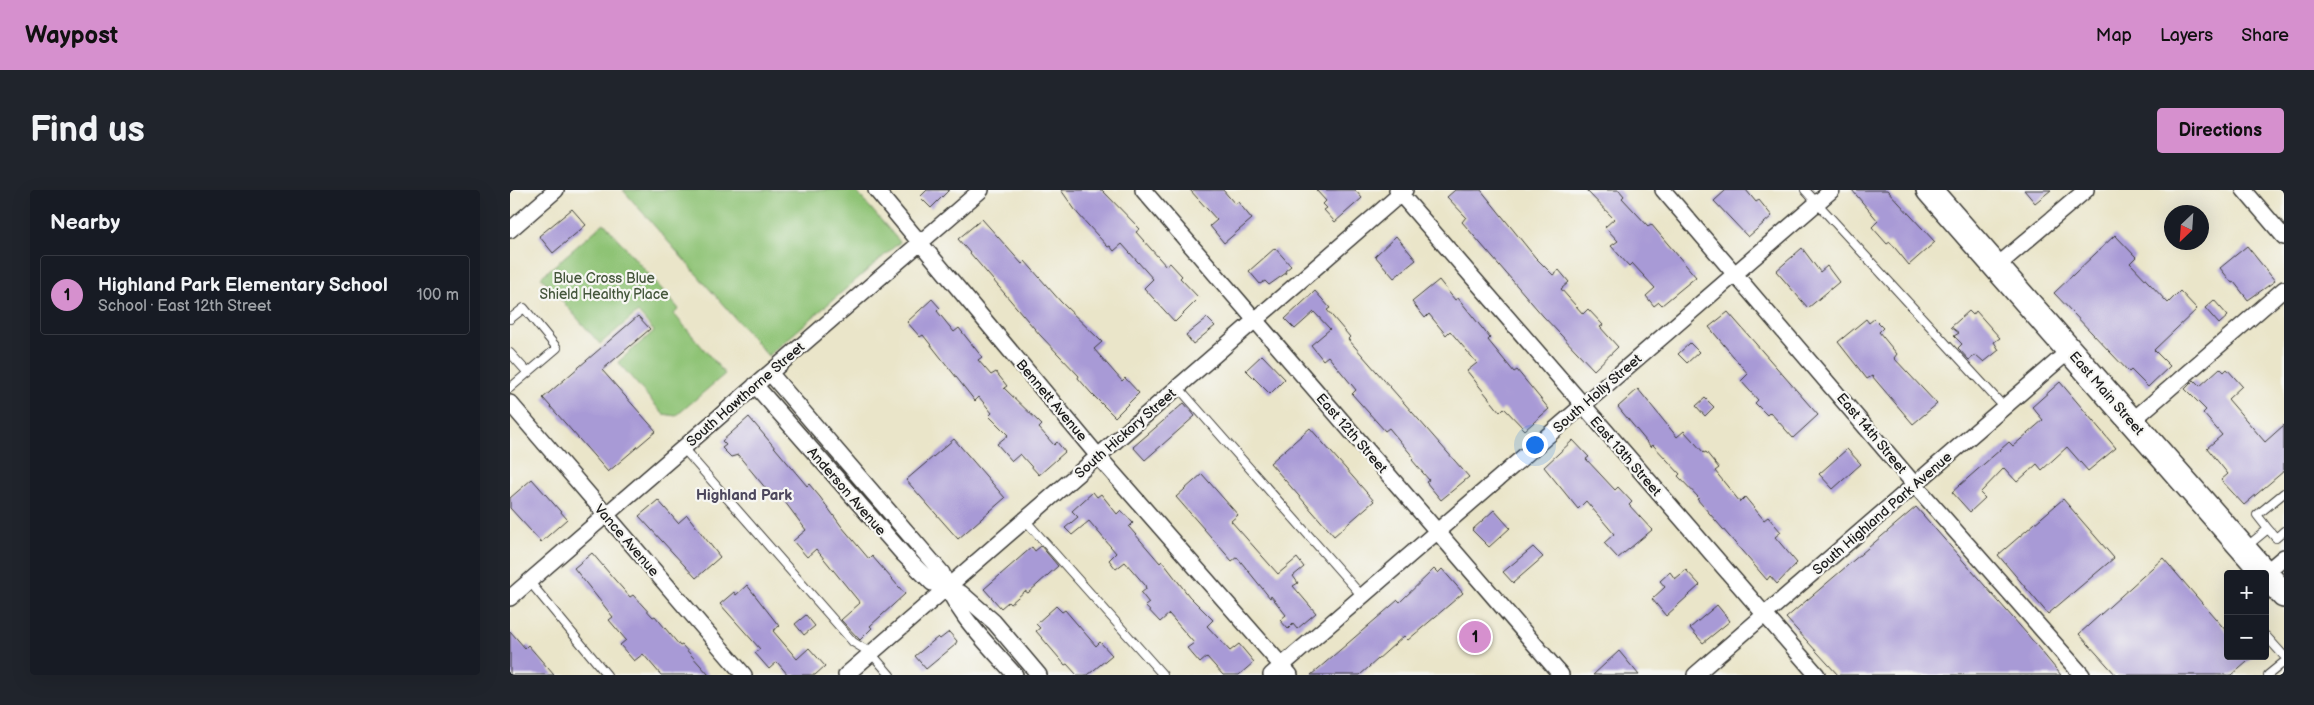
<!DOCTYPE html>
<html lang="en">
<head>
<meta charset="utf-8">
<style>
  :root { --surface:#171b24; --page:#20242c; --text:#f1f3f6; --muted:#9ea1a6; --line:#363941; --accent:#d690ce }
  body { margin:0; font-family:"Balsamiq Sans",sans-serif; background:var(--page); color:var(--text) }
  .controls { position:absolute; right:15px; bottom:15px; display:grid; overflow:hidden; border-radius:5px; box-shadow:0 5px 20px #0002 }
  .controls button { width:45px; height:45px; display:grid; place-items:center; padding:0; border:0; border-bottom:1px solid var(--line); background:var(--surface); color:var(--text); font:25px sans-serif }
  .compass { position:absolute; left:1654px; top:15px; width:45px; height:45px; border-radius:50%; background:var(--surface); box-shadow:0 5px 20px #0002; rotate:205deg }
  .you { position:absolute; left:1024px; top:254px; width:18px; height:18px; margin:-12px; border:4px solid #fff; border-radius:50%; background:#1a73e8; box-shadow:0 0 0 8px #1a73e833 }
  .badge { display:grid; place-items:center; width:32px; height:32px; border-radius:50%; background:var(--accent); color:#111; font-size:16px; font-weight:700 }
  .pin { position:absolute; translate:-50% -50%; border:2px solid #fff; box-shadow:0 1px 5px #0006 }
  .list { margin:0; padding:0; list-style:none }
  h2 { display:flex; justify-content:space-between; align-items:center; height:65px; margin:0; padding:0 20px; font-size:21px }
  h2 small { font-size:16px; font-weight:400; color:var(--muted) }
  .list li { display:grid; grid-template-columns:32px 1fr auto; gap:15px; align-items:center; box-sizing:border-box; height:80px; margin:0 10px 10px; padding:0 10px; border:1px solid var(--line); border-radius:5px }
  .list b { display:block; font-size:19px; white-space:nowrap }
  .list p { margin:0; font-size:16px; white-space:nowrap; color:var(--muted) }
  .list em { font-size:16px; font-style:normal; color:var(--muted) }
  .map { position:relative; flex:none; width:1774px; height:485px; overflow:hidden; border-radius:5px }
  header { display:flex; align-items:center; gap:30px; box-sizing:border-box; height:70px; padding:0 25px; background:var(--accent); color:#111 }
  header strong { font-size:24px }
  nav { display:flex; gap:28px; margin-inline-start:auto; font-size:18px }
  .intro { display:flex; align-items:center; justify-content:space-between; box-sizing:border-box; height:120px; padding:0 30px }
  h1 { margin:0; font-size:35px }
  .button { padding:12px 22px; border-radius:5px; background:var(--accent); color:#111; font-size:18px; font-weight:700 }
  main { display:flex; gap:30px; padding:0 30px }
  aside { flex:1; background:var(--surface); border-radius:5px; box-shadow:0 5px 20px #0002 }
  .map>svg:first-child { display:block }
  .green { fill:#8ec375; stroke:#557048 }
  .building { fill:#a89ad6 }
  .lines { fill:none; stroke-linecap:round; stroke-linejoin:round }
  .lane-casing { stroke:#3b3a36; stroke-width:10 }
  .street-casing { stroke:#3b3a36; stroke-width:18 }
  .primary-casing { stroke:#3b3a36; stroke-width:28 }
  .lane { stroke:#fff; stroke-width:8 }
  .street { stroke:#fff; stroke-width:15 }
  .primary { stroke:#fff; stroke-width:25 }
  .labels { text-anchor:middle; stroke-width:4.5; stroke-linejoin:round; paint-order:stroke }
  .park-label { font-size:14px; fill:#44563b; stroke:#f6f6f2 }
  .street-label { font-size:14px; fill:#1c1c1c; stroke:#f6f6f2 }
  .neighbourhood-label { font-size:15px; font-weight:bold; fill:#4d485d; stroke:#f6f6f2 }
</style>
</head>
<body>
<header>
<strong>Waypost</strong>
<nav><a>Map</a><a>Layers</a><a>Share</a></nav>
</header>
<div class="intro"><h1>Find us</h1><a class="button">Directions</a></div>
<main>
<aside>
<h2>Nearby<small></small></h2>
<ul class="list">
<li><span class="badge">1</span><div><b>Highland Park Elementary School</b><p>School · East 12th Street</p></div><em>100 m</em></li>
</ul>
</aside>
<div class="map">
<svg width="1774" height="485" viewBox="0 0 1774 485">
  <rect width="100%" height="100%" fill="#f6f6f2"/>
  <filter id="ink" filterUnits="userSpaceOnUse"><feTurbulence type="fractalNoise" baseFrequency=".02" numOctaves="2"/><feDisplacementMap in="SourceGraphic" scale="10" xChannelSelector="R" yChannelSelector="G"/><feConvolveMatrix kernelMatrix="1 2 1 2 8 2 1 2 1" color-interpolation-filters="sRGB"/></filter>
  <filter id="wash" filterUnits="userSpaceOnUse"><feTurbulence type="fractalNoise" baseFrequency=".0096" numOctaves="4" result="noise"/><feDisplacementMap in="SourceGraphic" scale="20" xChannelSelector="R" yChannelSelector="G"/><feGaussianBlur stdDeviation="1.12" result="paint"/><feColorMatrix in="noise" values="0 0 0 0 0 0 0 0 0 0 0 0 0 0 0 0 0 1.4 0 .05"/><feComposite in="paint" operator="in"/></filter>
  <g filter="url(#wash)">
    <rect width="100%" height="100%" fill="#eae5c9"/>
    <path class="green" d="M113,0h232l45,52 -132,114z
      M94,33l75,86 -5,5 51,60 -49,42 -13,-2 -45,-52 36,-31 -16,-19 -38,32 -59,-67z"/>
    <g id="blocks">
      <path class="building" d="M417,0h22l-18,18 -11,-11z
        M551,0h41l38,39 -4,3 30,34 4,-3 12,13 -2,2 19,20 -24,24 -31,-34 9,-9 -31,-35 -8,7 -4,-5 -2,1 -30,-33z
        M680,0h33l12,14 3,-2 14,17 -28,24 -14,-17 7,-6z
        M806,0h39l7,8 -27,24 -11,-12 3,-2 -4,-4 3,-3z
        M945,0h26l54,67 18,18 6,-5 10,12 -8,7 22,25 5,-5 15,16 -3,2 18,20 -24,23 -51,-54 -81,-94 4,-5 -19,-20z
        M1076,0h33l5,6 -2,2 26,28 3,-2 45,53 -34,28 -3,-3 -5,4 -8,-10 9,-8 -23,-25 -3,3 -18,-20 7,-5 -13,-14 9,-8z
        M1216,0h20l10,12 3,-2 13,16 -24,21 -34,-36z
        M1342,0h35l48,52 -26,23 -19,-23 -3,2 -15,-17 6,-6z
        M1514,0h27l-16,13z
        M62,19l14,16 -33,28 -14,-17z
        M472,29l40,45 3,-3 36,41 41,40 -8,7 28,32 3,-3 14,15 -24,24 -24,-24 -13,-15 1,-2 -39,-41 -82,-96z
        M1605,45l21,22 -6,6 38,40 12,-12 17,18 -43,41 16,16 -22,21 -17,-17 -2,2 -75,-79z
        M886,46l20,24 -22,18 -19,-22z
        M1737,56l28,35 -27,19 -14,-18 -2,1 -12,-15z
        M765,58l16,18 -6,5 1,2 -17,12 -4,-4 -5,3 -11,-13z
        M1292,58l18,24 7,-6 12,16 -31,26 -32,-37z
        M929,90l16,20 3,-2 32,40 -2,2 26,32 3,-2 32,39 -24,21 -21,-22 -4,4 -33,-41 10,-8 -27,-32 -4,4 -17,-21 -4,4 -13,-16z
        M805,101l15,17 -3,2 23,27 -2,2 121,138 -28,23 -15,-18 3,-2 -17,-20 2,-2 -25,-30 -4,3 -33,-37 4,-4 -28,-34 -5,4 -12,-15 19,-16 -16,-17 -19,17 -10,-10z
        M422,109l8,9 -3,3 17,21 5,-4 7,9 16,20 -4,3 13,15 5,-3 11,14 -3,2 38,37 -3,3 15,17 3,-3 8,10 -26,23 -19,-21 -8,7 -15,-17 11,-9 -19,-19 3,-3 -13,-16 -4,4 -52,-66 -3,2 -13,-15z
        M1704,110l14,16 -9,8 -14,-16z
        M1459,121l4,4 3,-4 24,27 -6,4 5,8 -15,12 -8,-7 -7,5 -11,-12 4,-4 -8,-8 5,-3 -8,-6z
        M1218,122l90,103 -25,23 -23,-26 -3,3 -12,-12 3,-3 -17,-19 7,-7 -39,-47z
        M128,126l12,13 -48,41 54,61 -48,41 -65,-74z
        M697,128l8,8 -22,18 -7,-9z
        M1356,129l3,4 5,-4 9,9 -4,4 18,22 -3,4 43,46 -24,20 -41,-48 -5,3 -29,-37z
        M1180,153l9,9 -12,11 -9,-9z
        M752,165l23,24 -15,15 -24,-24z
        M1710,178l4,4 3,-3 15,17 -14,13 37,43 19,-17v46l-40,34 -23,-25 7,-6 -21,-26 15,-13 -19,-22 3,-3 -21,-21 9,-9 6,6z
        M1550,192l56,66 -28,23 -21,-24 -25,23 -5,-6 -20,18 -13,-14 -24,25 5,5 -15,14 -18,-20 57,-50 4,4 30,-26 -11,-13z
        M1128,199l39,48 7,-6 20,22 2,-1 13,16 -4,3 25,31 5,-5 19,23 4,-3 13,15 -6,5 22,26 -20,21 -7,-8 -3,4 -70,-81 2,-1 -21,-22 2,-2 -27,-29 -2,2 -33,-40z
        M1195,208l9,9 -9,9 -9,-10z
        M674,213l11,13 -50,44 -12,-13z
        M239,227l58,69 2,-2 11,13 22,30 27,32 3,-3 33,38 -35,32 2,2 -12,12 -19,-20 19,-17 -44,-54 -9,8 -14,-16 13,-11 -24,-32 -5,4 -39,-47 -7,2 -9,-9 4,-3 -4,-4z
        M800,238l64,73 -40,35 -64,-73z
        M444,249l51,59 -47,41 -52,-59z
        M1063,250l16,17 -3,2 29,31 3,-3 14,15 -3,3 23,25 -34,28 -14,-15 10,-9 -28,-33 -8,8 -34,-42z
        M1337,259l14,15 -28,25 -14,-15z
        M692,284l36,41 -7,6 47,53 19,-16 7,9 -11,9 5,7 -5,3 23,27 -19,16 -4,-5 -5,5 -8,-9 6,-5 -15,-19 -1,2 -33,-41 -5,4 -56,-64z
        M22,289l35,40 -26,23 -31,-34v-10z
        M583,302l4,5 4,-3 16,20 4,-4 12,13 -4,4 31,36 2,-2 27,35 24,24 -6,6 23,25 9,-7 15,18 -15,13h-16l-16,-18 -7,6 -13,-15 7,-5 -25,-29 -9,8 -15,-16 4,-3 -8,-10 5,-4 -1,-4 -20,-23 -9,7 -7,-9 7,-7 -27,-32 -17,14 -7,-7 13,-11 -6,-6z
        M1553,309l51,59 -66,56 -50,-59z
        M148,310l20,23 9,-8 33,42 -24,21 -57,-62z
        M1406,317l111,127 34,41h-223l-52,-57z
        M984,320l16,18 -21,19 -17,-17z
        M531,356l17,20 -30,27 -3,-2 -15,13 -2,-2 -7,6 -17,-19 48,-42 3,4z
        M1023,357l10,10 -30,26 -10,-11z
        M82,363l23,27 15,17 3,-2 20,22 2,-1 25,30 2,-1 27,30h-48l-18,-21 -9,7 -14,-16 6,-5 -17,-20 4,-3 -39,-49z
        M1653,368l65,75v23h26l-22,19h-116l-37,-41z
        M924,379l4,4 4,-4 21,24 -55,47 -4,-4 -44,39h-49l87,-75 2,2z
        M1176,380l14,15 -34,31 -14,-17 13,-12 -5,-6 10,-9 5,7z
        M237,395l32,41 -6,5 24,28 12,-11 16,18 -10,9h-27l-11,-13 -8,7 -14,-16 5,-4 -40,-45 14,-12 2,3z
        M1207,415l13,16 -27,22 -13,-15z
        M546,416l6,6 3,-2 31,36 4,-4 12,13 -24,20h-11l-10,-11 -2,1 -29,-34 4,-3 -4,-4z
        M296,425l9,11 -11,9 -9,-11z
        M0,441l15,17 3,-3 26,30h-44z
        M439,442l8,9 -2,4 -29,24 -11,-13 23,-19 2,2z
        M1109,461l20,24h-46z"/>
    </g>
  </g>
  <g filter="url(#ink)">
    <use href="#blocks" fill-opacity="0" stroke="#3b3a36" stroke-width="1"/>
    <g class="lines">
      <g class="lane-casing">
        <path id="lane" d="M1295,0l199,217
          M0,129l14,-11 33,40 -47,40
          M0,163l18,20
          M668,197l184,209
          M173,258l170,194 18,11 19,22
          M515,330l138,155
          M1758,339l8,9 8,-7
          M1736,357l22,-18 -11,-14 27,-22
          M19,391l78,94
          M1756,446l18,20
          M1758,485l16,-13"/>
      </g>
      <g class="street-casing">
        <path id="street" d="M366,0l222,266 192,219
          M633,0l418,485
          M887,0l420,485
          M1153,0l252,295 167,190
          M1734,0l40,47
          M0,40l46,-40
          M1487,76l89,-76
          M260,183l172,200c12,40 46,71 73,102
          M245,195l149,170 28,28 29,10 33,29 45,53
          M0,213l234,272
          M1622,231l152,-132
          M1755,383l19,-16
          M0,408l471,-408
          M336,485l559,-485
          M761,485l561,-485
          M1185,485l375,-325"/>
      </g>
      <g class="primary-casing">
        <path id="primary" d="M1419,0l355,405"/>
      </g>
      <use href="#lane" class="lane"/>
      <use href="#street" class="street"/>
      <use href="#primary" class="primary"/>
    </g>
  </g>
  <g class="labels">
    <g class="park-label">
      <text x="94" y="93">Blue Cross Blue<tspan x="94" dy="16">Shield Healthy Place</tspan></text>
    </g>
    <g class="street-label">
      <text transform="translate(1087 203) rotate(-41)" y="5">South Holly Street</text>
      <text transform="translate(1597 203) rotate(49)" y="5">East Main Street</text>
      <text transform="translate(235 204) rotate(-41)" y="5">South Hawthorne Street</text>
      <text transform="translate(542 210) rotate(50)" y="5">Bennett Avenue</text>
      <text transform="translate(615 243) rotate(-41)" y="5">South Hickory Street</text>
      <text transform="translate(842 243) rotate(49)" y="5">East 12th Street</text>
      <text transform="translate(1362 243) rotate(50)" y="5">East 14th Street</text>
      <text transform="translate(1116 266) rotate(49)" y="5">East 13th Street</text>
      <text transform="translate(337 301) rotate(49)" y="5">Anderson Avenue</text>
      <text transform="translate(1372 323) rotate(-41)" y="5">South Highland Park Avenue</text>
      <text transform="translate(117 350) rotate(49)" y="5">Vance Avenue</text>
    </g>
    <g class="neighbourhood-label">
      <text x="234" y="310">Highland Park</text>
    </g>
  </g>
</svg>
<div class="controls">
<button>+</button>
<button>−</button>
</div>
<svg class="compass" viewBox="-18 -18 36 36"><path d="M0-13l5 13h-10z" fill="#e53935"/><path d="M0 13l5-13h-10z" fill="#9ea1a6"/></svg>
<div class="you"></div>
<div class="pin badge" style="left:965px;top:447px">1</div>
</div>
</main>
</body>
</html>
